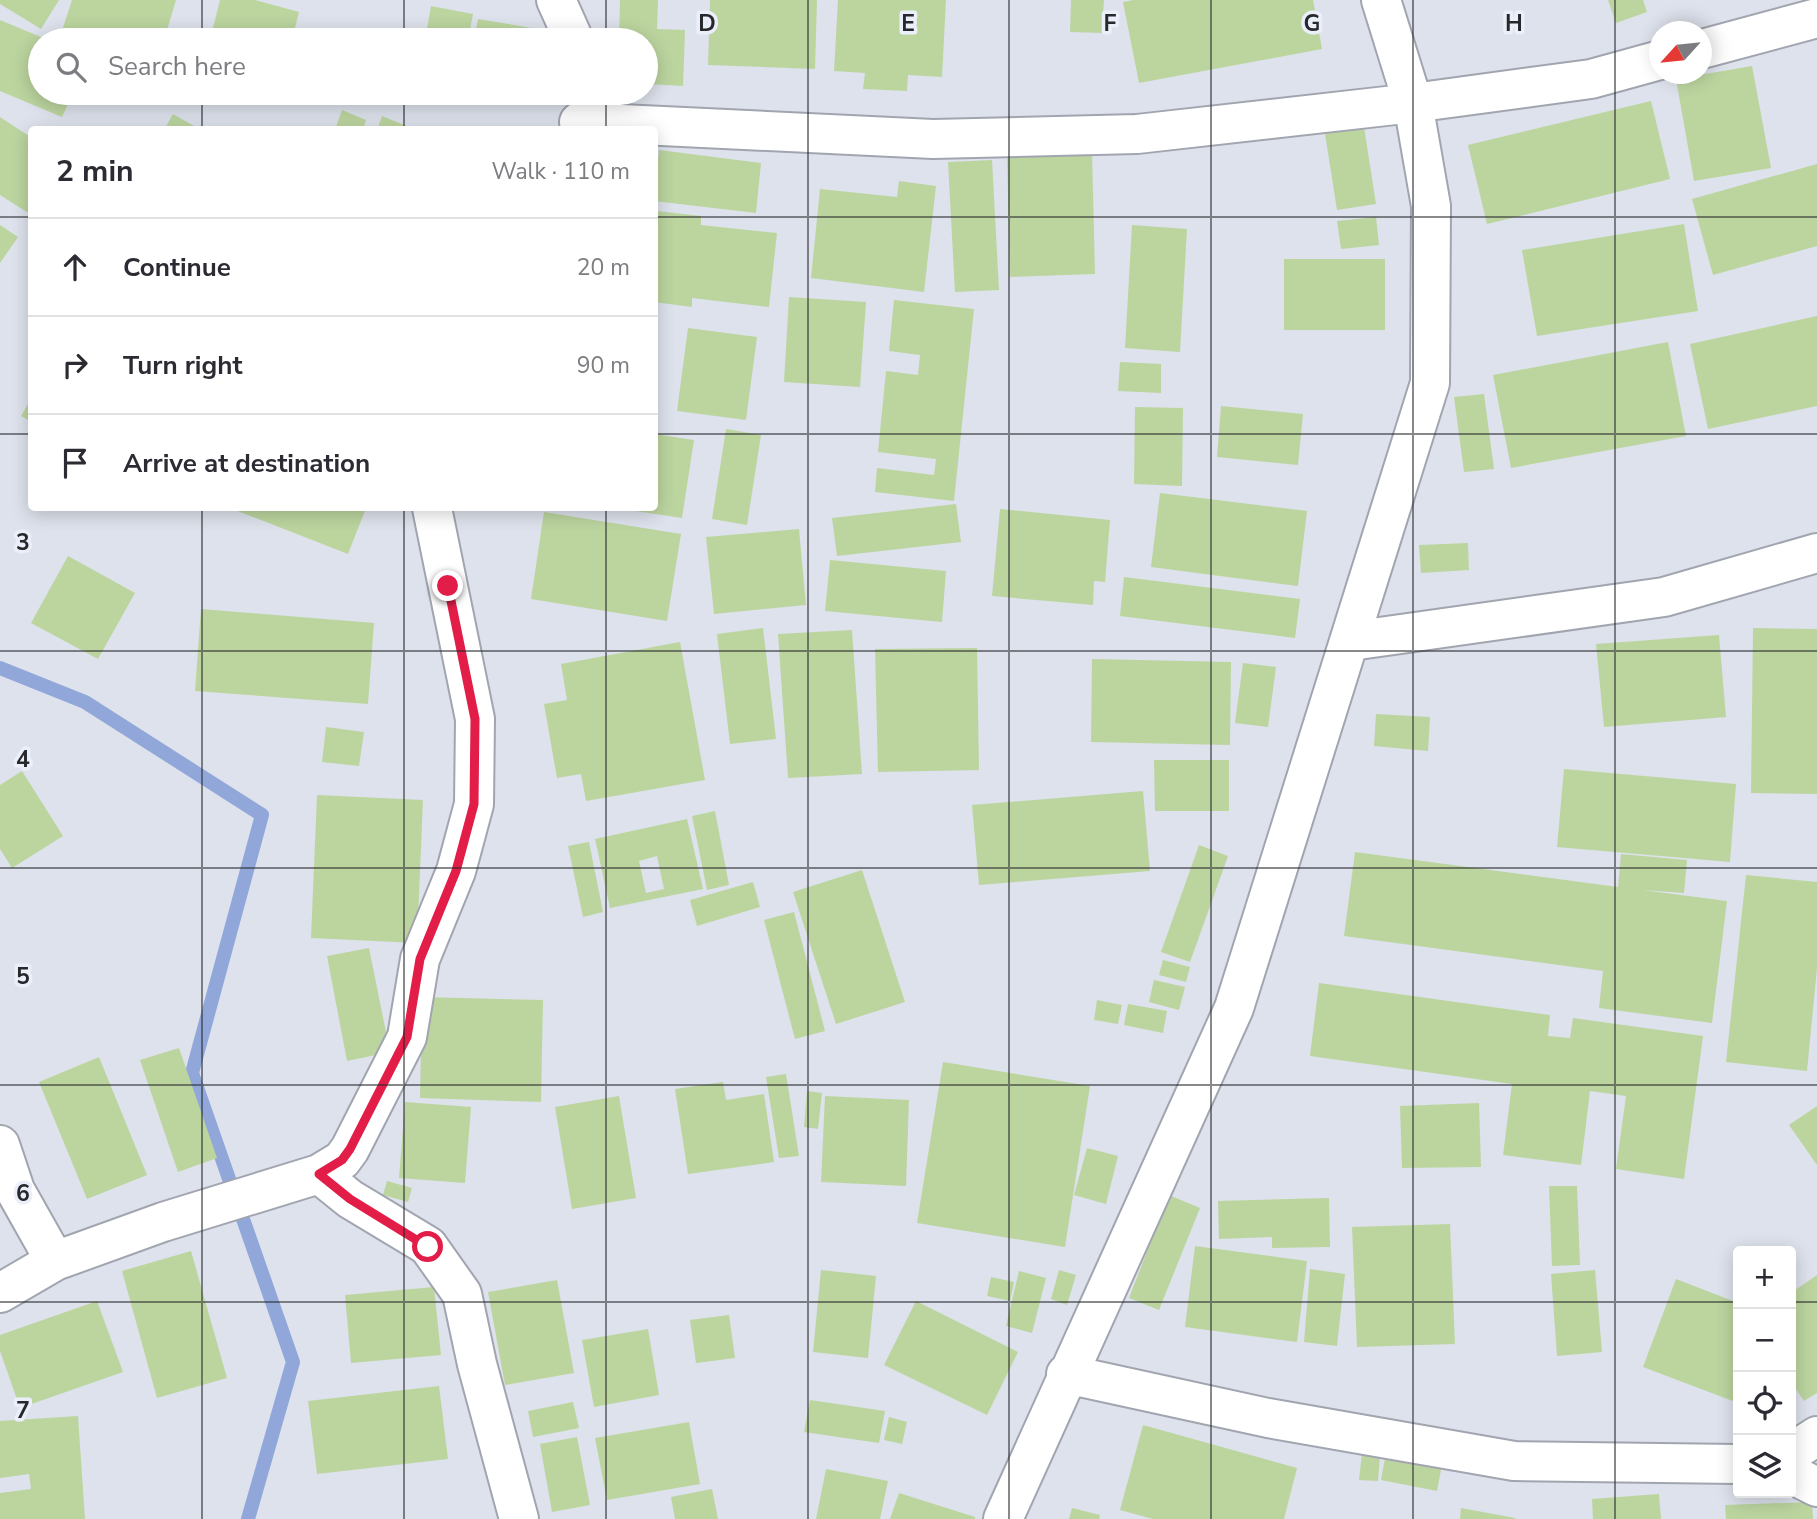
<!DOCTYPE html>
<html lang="en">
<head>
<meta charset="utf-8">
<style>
  :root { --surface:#fff; --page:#f2f2f3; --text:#2b2b33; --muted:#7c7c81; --line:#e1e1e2 }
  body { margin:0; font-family:"Nunito Sans",sans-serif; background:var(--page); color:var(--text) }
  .controls { position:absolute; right:21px; bottom:21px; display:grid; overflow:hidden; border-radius:7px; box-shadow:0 4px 18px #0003 }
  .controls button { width:63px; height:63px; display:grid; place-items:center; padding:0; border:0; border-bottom:2px solid var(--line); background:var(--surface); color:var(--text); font:35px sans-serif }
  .compass { position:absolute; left:1649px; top:21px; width:63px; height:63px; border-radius:50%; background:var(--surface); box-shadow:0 4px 18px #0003; rotate:243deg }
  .stop { position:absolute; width:21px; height:21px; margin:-16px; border:5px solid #e11d48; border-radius:50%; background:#fff }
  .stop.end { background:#e11d48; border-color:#fff; box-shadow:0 2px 7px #0008 }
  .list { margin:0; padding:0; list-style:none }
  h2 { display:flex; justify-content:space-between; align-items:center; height:91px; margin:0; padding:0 28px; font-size:30px }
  h2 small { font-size:23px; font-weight:400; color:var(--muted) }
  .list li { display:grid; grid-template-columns:46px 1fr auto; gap:21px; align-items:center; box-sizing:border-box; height:98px; padding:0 28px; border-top:2px solid var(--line) }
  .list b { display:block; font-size:26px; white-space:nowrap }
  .list em { font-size:23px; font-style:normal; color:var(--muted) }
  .icon { flex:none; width:38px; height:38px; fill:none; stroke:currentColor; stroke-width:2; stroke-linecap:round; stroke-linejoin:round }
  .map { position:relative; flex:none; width:1817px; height:1519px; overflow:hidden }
  .search { position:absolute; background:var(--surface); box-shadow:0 4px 18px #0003; left:28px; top:28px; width:630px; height:77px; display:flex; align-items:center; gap:18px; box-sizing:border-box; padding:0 24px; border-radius:38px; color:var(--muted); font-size:26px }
  .panel { position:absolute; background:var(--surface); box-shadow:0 4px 18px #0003; left:28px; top:126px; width:630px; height:385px; border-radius:7px }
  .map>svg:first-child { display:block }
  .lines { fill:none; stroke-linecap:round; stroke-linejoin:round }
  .stream { stroke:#91a7d9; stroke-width:14 }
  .building { fill:#bcd59f; fill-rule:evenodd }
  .minor-casing { stroke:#a1a5af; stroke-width:42 }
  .minor { stroke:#fff; stroke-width:38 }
  .route { stroke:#e11d48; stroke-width:9 }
  .grid { fill:none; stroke:#27282c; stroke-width:2; stroke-opacity:0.55 }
  .grid-label { font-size:23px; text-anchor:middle; font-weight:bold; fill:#27282c; stroke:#ebeffa; stroke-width:7; stroke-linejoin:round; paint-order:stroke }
</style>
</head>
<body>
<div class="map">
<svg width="1817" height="1519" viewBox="0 0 1817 1519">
  <rect width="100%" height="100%" fill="#dde2ec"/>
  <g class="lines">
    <path class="stream" d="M0,668l85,34 177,113 -70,258 101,289 -45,157"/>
  </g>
  <path class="building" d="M0,0h59l-18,29 -41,-25z
    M72,0h104l-12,40h-70l-32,-9z
    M220,0h35l44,12 -7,28h-82z
    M620,0h38l-1,29 28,1 -2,56 -37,-2v-44h-27z
    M710,0h107l-2,69 -107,-4z
    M838,0h108l-4,77 -34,-2 -1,16 -44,-2 2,-16 -31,-2z
    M1071,0h33l-2,33 -32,-1z
    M1133,0h180l9,49 -183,34 -16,-81z
    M1608,0h35l4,12 -31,11z
    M431,6l42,8 -5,26h-43z
    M478,19l66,11 -2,10h-68z
    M0,20l48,20h-8v53h33l-11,24 -62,-26z
    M1752,66l19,102 -77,13 -18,-102z
    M239,93h47l-3,12z
    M476,93h57l-2,11z
    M1651,101l19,78 -183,45 -19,-79z
    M342,110l24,10 -3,10h-28z
    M173,114l28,16h-37z
    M1362,114l14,90 -39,6 -14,-89z
    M382,116l32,13v1h-37z
    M0,117l32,21 -2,76 -30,-19z
    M659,150l102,13 -5,50 -102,-12z
    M1092,151l3,123 -85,3 -3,-124z
    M992,160l7,130 -44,2 -7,-130z
    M1817,164v82l-104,29 -21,-76z
    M899,181l37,5 -12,106 -113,-14 9,-89 77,8z
    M657,211l44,5v9l76,8 -8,74 -77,-9v9l-38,-5z
    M1376,217l3,28 -38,4 -4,-28z
    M1684,224l14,87 -161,25 -15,-86z
    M0,225l18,12 -18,26z
    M1132,225l55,4 -7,123 -55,-4z
    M1284,259h101v71h-101z
    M789,297l77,5 -6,85 -76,-5z
    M894,300l80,9 -20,192 -79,-9 2,-24 57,7 2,-16 -58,-7 8,-81 32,4 2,-20 -31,-4z
    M1817,316v90l-109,23 -18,-85z
    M688,328l69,9 -11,83 -69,-9z
    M1668,342l18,94 -175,32 -18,-93z
    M1120,362l41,2v29l-43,-2z
    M1484,394l10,75 -30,3 -10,-75z
    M32,397v25l-11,-6z
    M1221,406l82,8 -5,51 -81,-8z
    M1135,407l48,1 -1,78 -48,-2z
    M726,429l35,6 -14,90 -35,-6z
    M654,434l40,6 -12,78 -60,-9 32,-1z
    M1160,493l147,18 -9,75 -147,-19z
    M956,504l5,38 -124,14 -5,-38z
    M230,508h136l-18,46z
    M1000,509l110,11 -5,62 -11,-1 -1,24 -101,-9z
    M544,512l137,22 -14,87 -136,-22z
    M799,529l7,76 -92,9 -8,-77z
    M1468,543l1,27 -48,3 -2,-28z
    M68,556l67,37 -37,66 -67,-36z
    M830,560l116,11 -4,51 -117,-11z
    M1124,577l176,22 -5,39 -175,-22z
    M201,609l173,14 -6,81 -173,-13z
    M763,628l13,111 -46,5 -13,-110z
    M1753,628l64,1v165l-66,-1z
    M852,630l10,144 -74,4 -10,-144z
    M1719,635l7,82 -122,10 -8,-83z
    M680,642l25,138 -119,21 -5,-27 -24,4 -13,-74 23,-4 -6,-36z
    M977,648l2,122 -101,2 -3,-123z
    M1092,659l139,3 -1,83 -139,-3z
    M1243,663l33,4 -8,60 -33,-4z
    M1376,714l54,3 -2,34 -54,-5z
    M326,727l38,5 -5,34 -37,-4z
    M1154,760h75v51h-74z
    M1564,769l172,15 -6,78 -173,-15z
    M22,771l41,65 -51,32 -12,-19v-64z
    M1143,791l7,80 -171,14 -7,-80z
    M317,795l106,5 -6,143 -106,-5z
    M715,811l14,74 -22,5 -15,-74z
    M687,819l16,70 -93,19 -15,-69zM657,856l7,33 -18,4 -7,-32z
    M589,842l14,70 -20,5 -15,-71z
    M1199,845l29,11 -38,106 -29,-10z
    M1355,852l263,35 3,-33 66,6 -3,33 -42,-3 85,11 -15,122 -113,-15 4,-37 -259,-35z
    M862,870l43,132 -69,22 -43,-132z
    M1746,875l71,7v86l-10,103 -81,-9z
    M753,882l7,25 -63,19 -7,-26z
    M794,912l31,119 -30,8 -31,-119z
    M369,948l21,104 -43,9 -20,-105z
    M1163,960l27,7 -4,15 -27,-7z
    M1154,980l31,7 -6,23 -30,-8z
    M1319,983l231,32 -2,21 22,2 3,-20 130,18 -19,143 -68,-10 10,-73 -36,-5 -9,74 -78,-10 9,-71 -202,-28z
    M422,997l121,3 -2,102 -121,-4z
    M1097,1000l25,5 -4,19 -24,-4z
    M1128,1004l39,7 -4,22 -39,-8z
    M179,1048l38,110 -39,14 -38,-112z
    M99,1057l48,118 -60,24 -48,-117z
    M943,1062l147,24 -25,161 -148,-24z
    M786,1074l13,82 -20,2 -13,-81z
    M723,1082l3,18 38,-6 10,68 -86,12 -13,-85z
    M807,1091l15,2 -4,36 -14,-2z
    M619,1096l17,102 -64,11 -17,-102z
    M825,1096l84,4 -3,86 -85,-4z
    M405,1102l66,5 -6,76 -66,-5z
    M1479,1103l2,64 -79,1 -2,-62z
    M1817,1106v59l-28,-40z
    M1087,1148l31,8 -12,48 -32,-9z
    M387,1181l25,7 -4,14 -25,-7z
    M1549,1186h28l3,79 -28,1z
    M1169,1195l31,13 -41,102 -30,-12z
    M1329,1198l1,49 -58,1v-11l-53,2 -1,-38z
    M1450,1224l5,120 -98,3 -5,-120z
    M1195,1246l112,15 -10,81 -112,-15z
    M191,1251l36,127 -70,20 -35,-127z
    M1310,1269l35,5 -8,72 -33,-4z
    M821,1270l55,6 -8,82 -55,-6z
    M1059,1270l17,5 -9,30 -16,-6z
    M1595,1270l7,82 -45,4 -6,-82z
    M1019,1271l27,7 -14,55 -26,-7z
    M1817,1275v118l-13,8 -13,-19v-89z
    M991,1277l23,5 -4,19 -23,-5z
    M1676,1279l62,24v100l-95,-36z
    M557,1280l17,93 -69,12 -17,-93z
    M434,1287l7,68 -90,8 -6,-68z
    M97,1301l26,71 -103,36 -20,-57v-16z
    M916,1301l102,51 -31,63 -103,-50z
    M729,1315l6,43 -39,5 -6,-43z
    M648,1329l11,66 -65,12 -12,-67z
    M439,1386l9,73 -131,15 -9,-73z
    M810,1400l75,11 -6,32 -75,-11z
    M573,1402l6,26 -46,9 -5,-26z
    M78,1416l7,103h-85v-26l31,-4 -2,-15 -29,4v-57z
    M889,1417l18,5 -5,22 -18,-4z
    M689,1422l11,62 -93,16 -12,-62z
    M1143,1425l154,43 -13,51h-131l-33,-9z
    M577,1437l13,68 -38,7 -12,-68z
    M1387,1447l56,12 -6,32 -56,-11z
    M1362,1453l18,2 -2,26 -19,-1z
    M826,1469l62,12 -8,38h-64z
    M712,1489l6,30h-43l-4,-22z
    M899,1493l76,24v2h-85z
    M1659,1494l2,25h-68l-1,-20z
    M1812,1502l1,17h-87l-1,-14z
    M1072,1508l28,7 -1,4h-30z
    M1461,1508l54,10v1h-55z"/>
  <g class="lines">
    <g class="minor-casing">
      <path id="minor" d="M556,0l18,40
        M1702,49l115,-31
        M579,122l354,17 204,-5 276,-31 178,-24 69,-19
        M1351,641l313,-44 153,-44
        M0,1145l15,45 40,71
        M319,1174l31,25 78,47 34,48 15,70 42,155
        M0,1293l55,-32 108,-39 156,-48 23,-14 8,-11 57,-112 13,-78 36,-88 18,-67 1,-85 -43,-211
        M1066,1374l202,44 246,43 224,3
        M1791,1453l26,-17
        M1791,1474l26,13
        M1003,1519l231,-511 196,-625 1,-177 -18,-103 -32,-103"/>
    </g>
    <use href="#minor" class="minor"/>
  </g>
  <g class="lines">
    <path class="route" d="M428,1247l-78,-48 -31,-25 23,-14 8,-11 57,-112 13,-78 36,-88 18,-67 1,-85 -27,-133"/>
  </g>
  <path class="grid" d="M202,0v40M404,0v40M606,0v40M808,0v1519M1009,0v1519M1211,0v1519M1413,0v1519M1615,0v1519M202,93v37M404,93v37M606,93v37M0,217h32M654,217h1163M0,434h32M654,434h1163M202,508v1011M404,508v1011M606,508v1011M0,651h1817M0,868h1817M0,1085h1817M0,1302h1738M1791,1302h26"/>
  <g class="grid-label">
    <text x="707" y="31">D</text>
    <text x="908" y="31">E</text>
    <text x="1110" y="31">F</text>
    <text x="1312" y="31">G</text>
    <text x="1514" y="31">H</text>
    <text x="23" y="550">3</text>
    <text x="23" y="767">4</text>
    <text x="23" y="984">5</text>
    <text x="23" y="1201">6</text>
    <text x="23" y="1418">7</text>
  </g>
</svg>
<div class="controls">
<button>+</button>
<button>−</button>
<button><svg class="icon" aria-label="locate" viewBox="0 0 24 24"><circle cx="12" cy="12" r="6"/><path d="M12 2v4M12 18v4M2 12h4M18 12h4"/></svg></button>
<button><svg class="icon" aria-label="layers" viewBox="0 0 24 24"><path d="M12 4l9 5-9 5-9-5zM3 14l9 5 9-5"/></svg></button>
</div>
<svg class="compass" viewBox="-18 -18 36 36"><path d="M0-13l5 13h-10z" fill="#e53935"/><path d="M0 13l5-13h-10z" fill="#7c7c81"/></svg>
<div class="stop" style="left:428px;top:1247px"></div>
<div class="stop end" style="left:448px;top:586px"></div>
<div class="search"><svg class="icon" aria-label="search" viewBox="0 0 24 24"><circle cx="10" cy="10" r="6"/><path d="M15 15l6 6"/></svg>Search here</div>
<section class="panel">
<h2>2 min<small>Walk · 110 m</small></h2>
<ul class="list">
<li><svg class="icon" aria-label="ahead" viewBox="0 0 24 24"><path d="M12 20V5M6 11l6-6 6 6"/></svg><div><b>Continue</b></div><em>20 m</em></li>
<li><svg class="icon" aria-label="right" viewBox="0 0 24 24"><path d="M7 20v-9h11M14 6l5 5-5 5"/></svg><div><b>Turn right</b></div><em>90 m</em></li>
<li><svg class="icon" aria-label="arrive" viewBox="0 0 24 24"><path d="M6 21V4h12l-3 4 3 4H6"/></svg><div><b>Arrive at destination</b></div></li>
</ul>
</section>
</div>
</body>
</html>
